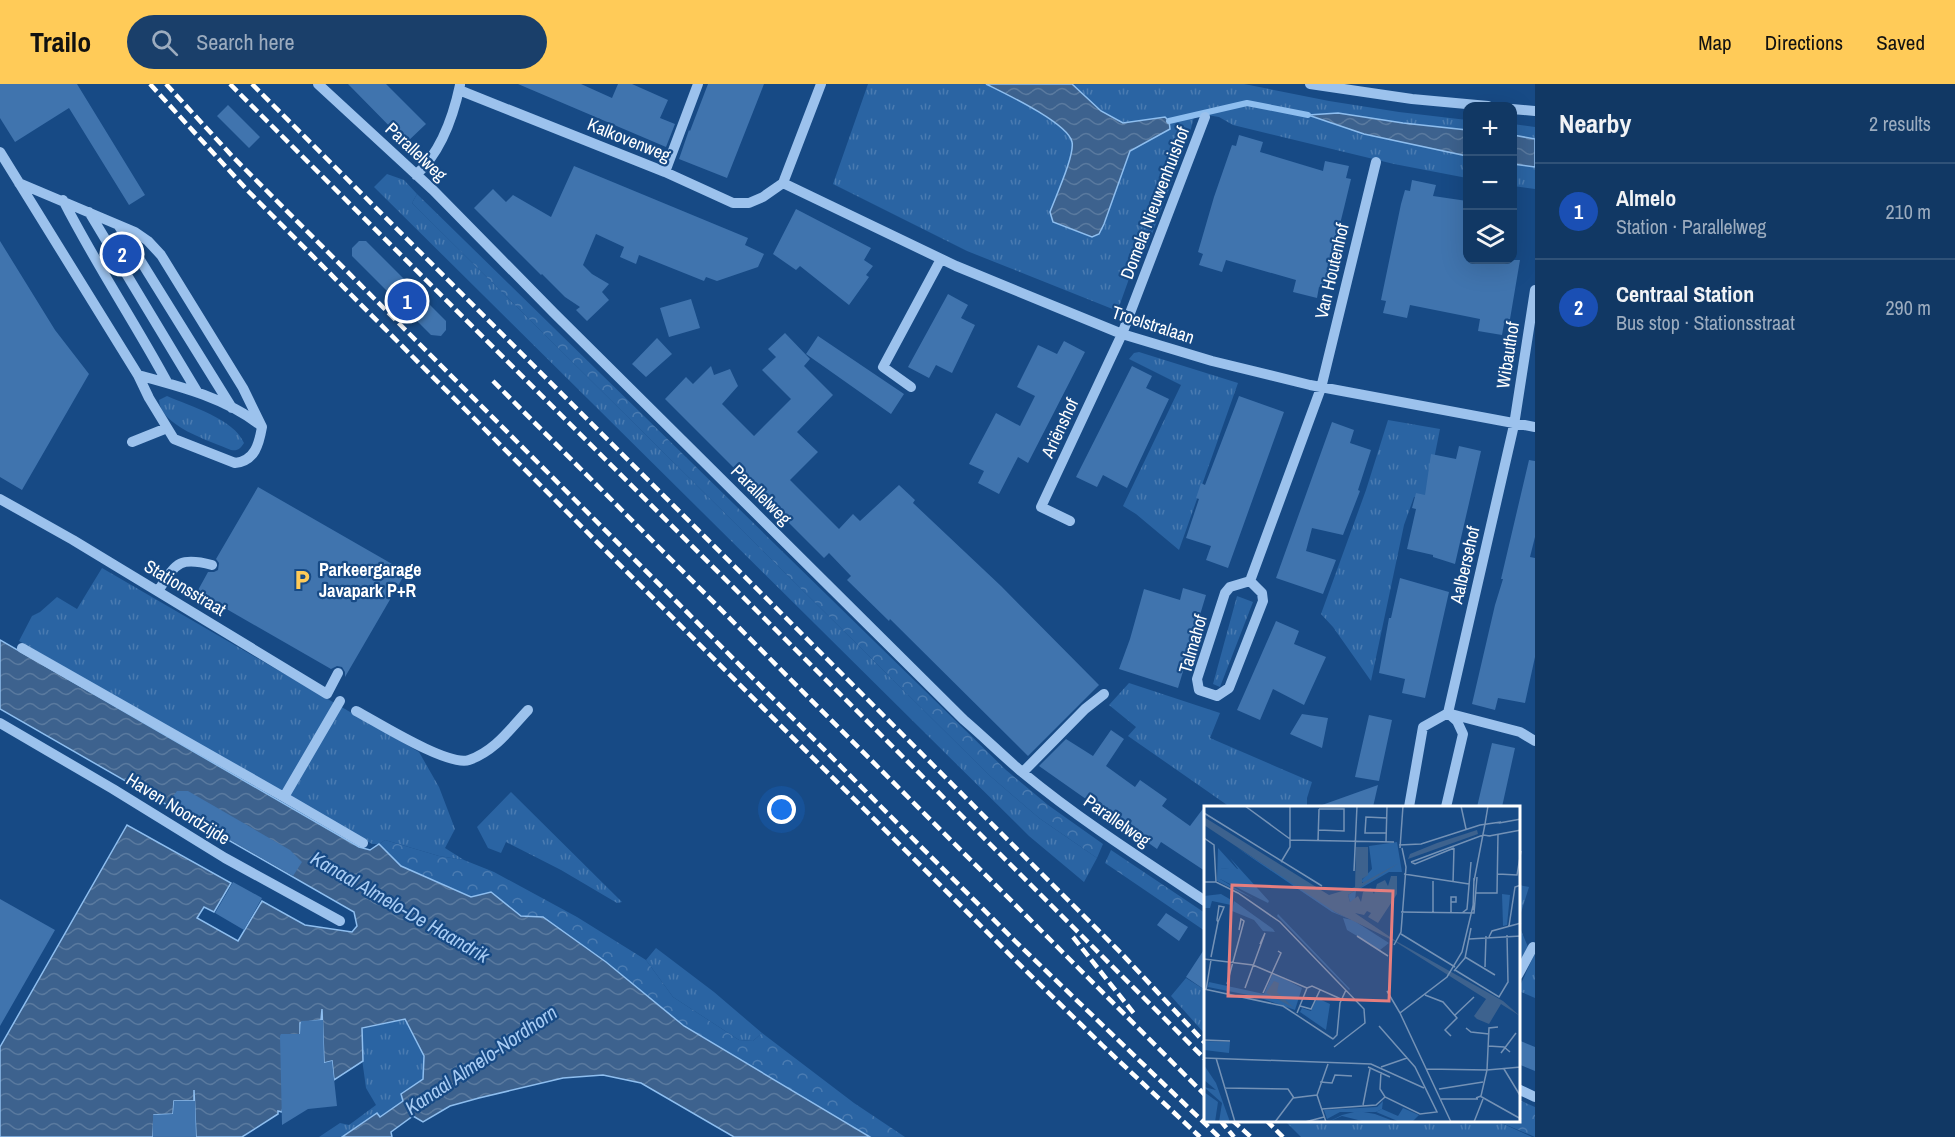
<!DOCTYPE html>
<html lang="en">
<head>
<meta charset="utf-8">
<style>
  :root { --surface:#113864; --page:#1a3f6a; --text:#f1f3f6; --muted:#9cacbf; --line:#305278; --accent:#ffcb58 }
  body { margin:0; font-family:"Archivo Narrow",sans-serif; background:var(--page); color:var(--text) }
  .controls { position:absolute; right:18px; top:18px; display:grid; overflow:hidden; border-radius:12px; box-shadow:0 6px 24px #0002 }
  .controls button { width:54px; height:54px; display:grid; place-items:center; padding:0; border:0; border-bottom:2px solid var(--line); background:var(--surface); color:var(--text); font:30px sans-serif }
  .you { position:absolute; left:782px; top:726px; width:21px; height:21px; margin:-15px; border:4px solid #fff; border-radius:50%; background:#1a73e8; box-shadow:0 0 0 9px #1a73e833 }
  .badge { display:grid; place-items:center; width:39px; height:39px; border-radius:50%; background:var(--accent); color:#fff; font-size:20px; font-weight:700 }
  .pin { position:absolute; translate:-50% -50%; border:3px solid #fff; box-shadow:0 2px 6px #0006 }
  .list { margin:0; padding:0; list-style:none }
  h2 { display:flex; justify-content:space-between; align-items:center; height:78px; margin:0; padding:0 24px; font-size:26px }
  h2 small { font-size:20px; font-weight:400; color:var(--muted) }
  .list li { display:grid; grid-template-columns:39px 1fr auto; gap:18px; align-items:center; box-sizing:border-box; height:96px; padding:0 24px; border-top:2px solid var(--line) }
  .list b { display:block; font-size:22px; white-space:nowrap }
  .list p { margin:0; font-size:20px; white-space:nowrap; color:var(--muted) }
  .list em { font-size:20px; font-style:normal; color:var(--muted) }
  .icon { flex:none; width:33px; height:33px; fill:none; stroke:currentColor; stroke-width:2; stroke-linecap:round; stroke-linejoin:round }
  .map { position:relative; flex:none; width:1535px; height:1053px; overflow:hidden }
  header { display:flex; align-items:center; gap:36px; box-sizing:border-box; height:84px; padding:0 30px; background:var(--accent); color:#111 }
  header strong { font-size:28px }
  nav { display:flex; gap:33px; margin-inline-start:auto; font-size:21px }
  .search { width:420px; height:54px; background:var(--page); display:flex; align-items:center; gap:15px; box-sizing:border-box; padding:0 21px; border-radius:33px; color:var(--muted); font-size:22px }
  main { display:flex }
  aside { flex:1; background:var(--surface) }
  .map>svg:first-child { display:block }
  .grass { fill:url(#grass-tufts) }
  .forest { fill:url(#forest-crowns) }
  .water { fill:url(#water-waves); stroke:#8ebeef; stroke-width:1.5 }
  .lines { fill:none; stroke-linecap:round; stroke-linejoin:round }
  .stream { stroke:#8ebeef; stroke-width:6 }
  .building { fill:#4074ae }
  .minor { stroke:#9cc2ed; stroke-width:10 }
  .rail { stroke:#fff; stroke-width:4.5; stroke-dasharray:10 4.5; stroke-linecap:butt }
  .labels { text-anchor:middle; stroke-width:4.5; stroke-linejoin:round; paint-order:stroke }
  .street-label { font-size:18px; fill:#fff; stroke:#174a85 }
  .poi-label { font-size:18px; font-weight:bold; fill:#fff; stroke:#174a85; text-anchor:start }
  .water-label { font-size:20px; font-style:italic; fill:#a8ccf4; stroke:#174a85 }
  .inset-road { fill:none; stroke:#7492b6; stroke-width:1.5 }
  .view { fill:#e67e7e; fill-opacity:0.15; stroke:#e67e7e; stroke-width:3 }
  .inset-edge { fill:none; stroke:#fff; stroke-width:3 }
</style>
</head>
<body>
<header>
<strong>Trailo</strong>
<div class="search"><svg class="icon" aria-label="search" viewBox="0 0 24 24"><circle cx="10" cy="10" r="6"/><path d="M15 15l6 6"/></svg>Search here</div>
<nav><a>Map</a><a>Directions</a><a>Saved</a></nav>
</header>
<main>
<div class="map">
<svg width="1535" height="1053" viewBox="0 0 1535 1053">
  <defs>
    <pattern id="grass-tufts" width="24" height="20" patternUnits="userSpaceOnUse" patternTransform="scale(1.5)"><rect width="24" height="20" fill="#2a64a3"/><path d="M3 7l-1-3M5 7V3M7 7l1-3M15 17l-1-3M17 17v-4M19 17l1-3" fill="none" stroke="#4a7bb1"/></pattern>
    <pattern id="forest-crowns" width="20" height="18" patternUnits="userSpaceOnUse" patternTransform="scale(1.5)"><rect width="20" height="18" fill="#2a64a3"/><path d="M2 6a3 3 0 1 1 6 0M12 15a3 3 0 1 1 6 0" fill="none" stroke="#4a7bb1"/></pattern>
    <pattern id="water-waves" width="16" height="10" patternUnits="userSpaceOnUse" patternTransform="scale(1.5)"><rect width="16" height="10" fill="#3d628e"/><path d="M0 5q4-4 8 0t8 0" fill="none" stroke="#5a7a9f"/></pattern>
  </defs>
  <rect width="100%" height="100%" fill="#174a85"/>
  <path class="grass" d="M868,0h376l85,17 70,11 68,8v58l-73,-14 -161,-39 -14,-8 -24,-4 -6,23 -43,114 -6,-2 -20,56 -5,6 -148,-59 -134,-67z
    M1512,40l23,3v62l-22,-3z
    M387,90l17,6 13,14 -5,9 577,572 50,43 58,40 -13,24 -55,-46 -655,-649z
    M1139,268l99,31 -59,167 -43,-36 -13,-8 58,-121 -52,-26 5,-6z
    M167,312c23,10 67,23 77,47 -4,6 -6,8 -13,7 -21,-9 -71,-24 -72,-50z
    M1388,336l52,9 -14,70 -12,-2 -10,28 -33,156 -38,-54 -12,-13 45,-124z
    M102,484l317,184 20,35 16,42 -10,19 19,12 -25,-4 -54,-16 -6,4h-7l-353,-203 13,-25 8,-4 17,-15 20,12z
    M1237,512l16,6 -33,85 -7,-3z
    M1129,599l91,30 -10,25 102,44 -5,16v9h-77l-102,-71 8,-9 -27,-22z
    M511,708l111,110 -5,1 -56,-33 -55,-28 -5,11 -13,-5 -11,-21z
    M1519,801l10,2 -10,32 -1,-34z
    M1518,839l10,24 -10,17z
    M656,864l58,44 48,41 -9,8 -14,-1 -66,-43 -27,-37z
    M1535,869v45l-16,-7v-3z
    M1186,894l19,12v44l-34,-38z
    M405,935l19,37 -1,23 -22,15 2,7 -23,16 -3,-4 -35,24h-23l21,-14 9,2 27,-20 -10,-17 -4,-29v-30z
    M1285,1037h212l35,16h-231z"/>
  <path class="forest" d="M417,110l589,576 42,35 55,39 -6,14 -58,-40 -50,-43 -577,-572z
    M385,756l54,16 25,4 30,12 83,45 69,43 27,37 66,43 14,1 9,-8 92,70 51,34h-35l-186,-111 -78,-64 -63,-45 -22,-1 -30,-24 -20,5 -70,-31 -22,-22z
    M1111,766l94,63v18l-100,-68z
    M1519,1016l16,7v30l-38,-16 21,-1z"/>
  <path class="water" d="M986,0h86l29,27 22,12 42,-6 4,4 1,8 -40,22 -26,73 -5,10 -7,3 -39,-15 -3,-10c5,-14 25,-57 22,-70 -4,-19 -68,-49 -86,-58z
    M1338,29l65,10 64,7v26l-103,-22 -56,-19z
    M1513,51l22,4v28l-22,-3z
    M0,556l359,207 11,3 9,-6 22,22 70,31 20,-5 30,24 22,1 63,45 78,64 186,111h-136l-93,-54 -38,-8 -40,3 -84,20 -29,8 -27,16 -10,-6 -22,16 1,5h-50l35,-24 3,4 23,-16 -2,-7 22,-15 1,-23 -19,-37 -43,9 1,33 -29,19 -2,-19 -8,2 -2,-54 -1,11 -21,3v11l-18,78 -4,-1v3l-36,23h-46l-2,-47v11h-20l-1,13 -19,1 -1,22h-153v-90l127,-222 104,58 -17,29 -10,-5 -7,11 41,23 24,-40 43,24 47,7 5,-6 -3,-14 -354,-203z"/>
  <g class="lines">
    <path class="stream" d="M1169,37l78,-18 61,12"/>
  </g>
  <path class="building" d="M0,0h77l68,111 -16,10 -60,-97 -54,34 -15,-24z
    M348,0h38l40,40 -20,19z
    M518,0h63l31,14 6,-14h14l36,16 -8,18 15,6 -9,23z
    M708,0h56l-37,94 -48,-19 10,-29 1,1z
    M228,21l32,32 -11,11 -32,-32z
    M1239,51l24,7 -3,10 63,19 2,-10 24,5 -3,12 5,1 -7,29 -20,80 -5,-1 -2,11 -24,-6 3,-12 -70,-20 -4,12 -23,-7 4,-11 -5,-2 16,-55 18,-52 4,1z
    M574,82l174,72 -3,7 19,9 -6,13 -41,14 -11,-4 -2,4 -65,-26 -3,9 -16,-7 4,-10 -28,-13 -13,31 9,9 17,10 -7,8 7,8 -22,21 -11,-11 4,-3 -15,-10 -23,-23 -1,1 -67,-67 19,-19 13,13 7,-7 38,22z
    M1412,96l24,5 -3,11 34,5v59h53l-11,65 -5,-1 -2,11 -24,-4 2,-12 -70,-14 -3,13 -24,-5 3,-12 -5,-1 20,-96 4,-14 5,1z
    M796,125l75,39 -7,12 9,6 -7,9 3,2 -20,28 -49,-39 -4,4 -23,-16z
    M0,157l55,89 34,44 -67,116 -22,-13z
    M359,157h7l80,80v9l-5,6 -10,-1 -79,-79v-8z
    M948,210l20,11 -7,13 14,7 -23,48 -16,-8 -7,13 -21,-11z
    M691,215l9,29 -31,9 -9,-29z
    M785,249l25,26 -6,7 29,29 -36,37 21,20 -28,28 49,49 14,-15 7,7 39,-36 16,15 -2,3 88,83 98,99 -71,71 -138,-137 -1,2 -42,-41 4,-4 -22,-23 -5,5 -159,-159 21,-22 7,7 18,-18 3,9 16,-6 8,17 -16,18 32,32 37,-37 -29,-29 14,-13 -8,-8z
    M818,252l86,58 -13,20 -85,-60z
    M657,254l15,16 -26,23 -14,-13z
    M1064,257l21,11 -57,111 -10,-6 -19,37 -21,-11 6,-12 -15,-7 27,-51 24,13 15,-30 -18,-9 21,-42 19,9z
    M1132,282l20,10 -6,12 23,11 -42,89 -24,-13 -6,12 -21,-10z
    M1239,312l45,16 -56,156 -22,-8 5,-14 -25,-8 13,-39 -3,-1 5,-15 4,2z
    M1332,338l22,8 -4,13 21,7 -13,40 2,1 -17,44 -31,-7 -6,23 30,9 -13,34 -47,-16z
    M1459,362l22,5 -26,113 -22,-7v-2l-26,-6 9,-40 -4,-1 4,-15 9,2 6,-41 25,5z
    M1529,376l6,1v76l-5,20 5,1v99l-10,46 -27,-5 -3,12 -23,-6 23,-99 8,-26h-2z
    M258,403l148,85 -61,105v-5l-3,-5 -5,-1 -6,3 -134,-77 11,-20h6l4,-2 1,-7 -3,-4z
    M1400,494l49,14 -24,106 -23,-5 3,-14 -26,-6 10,-55h2z
    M1183,504l23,7 -28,93 -59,-19 11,-30 14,-50 36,11z
    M1276,537l23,10 -5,13 32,13 -22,48 -31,-16 -13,31 -23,-10z
    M1302,630l26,4 -6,30 -32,-14z
    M1369,631l23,5 -13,61 -24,-4z
    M1111,646l13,9 -18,27 29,21 5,-7 27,19 -5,7 28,20 15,-20v65l-44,-29 -4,7 -118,-83 27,-27 27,17z
    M1492,659l23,5 -13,59h-25z
    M1378,701l-5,22h-51v-2z
    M177,707h11l102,59 12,12 -9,14 -126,-72z
    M233,798l29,16 -18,32 -29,-17z
    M0,815l55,31 -55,96z
    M1166,829l22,14 -9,14 -22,-16z
    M1205,864v42l-19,-13z
    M323,936l1,43 8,-2 5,45 -29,3 -26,16 -2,-89 1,-2h19l1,-13z
    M1518,956l17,7v24l-17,-7z
    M174,1017h21l1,36h-43v-22l20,-1z"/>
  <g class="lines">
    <path class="minor" d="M318,0l115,106 121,123 410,407c20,17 38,35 58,52 58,48 121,88 183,129
      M1310,0l102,15 76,7
      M459,6l206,82 68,31h16l14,-6 20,-14
      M1512,25l23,2
      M0,68l138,223 11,23 25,41 61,24c20,-2 24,-19 27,-36l-19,-39 -82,-133 -13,-14 -13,-9 -116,-49
      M665,88l33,-88
      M416,91c25,-23 37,-57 44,-90
      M783,99l173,83 166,68 90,27 98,24 225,42
      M783,99l38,-99
      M63,116c32,63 71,121 104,182
      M89,128l109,181
      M119,142l113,182
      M138,291c41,11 88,23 122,50
      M911,303l-28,-20 58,-108
      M132,358l35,-14
      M0,415l73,41 254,154 11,-21
      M1070,437l-29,-14 81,-173 83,-217
      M1250,497l71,-193 55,-226
      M1250,497l12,12 1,8 -34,87 -12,8 -18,-6 -2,-11 28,-86 5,-6z
      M158,507c18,-27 20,-35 54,-26
      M22,564l262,149
      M340,617l-56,96 79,46
      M356,627c21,11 92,56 113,49 26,-9 41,-31 59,-50
      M1448,629l66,-288 21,-135
      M1451,630l69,18 15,9
      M0,639l113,66 112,69 115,63
      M1023,688l62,-63 19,-15
      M1409,723l14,-80 25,-14
      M1446,723l17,-73 -6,-13 -9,-8
      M1518,891l15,-28
      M1518,1005l17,8"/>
    <path class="rail" d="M150,0l99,108 321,323 445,445 87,85 98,92
      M166,0l67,73 782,784 204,196
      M230,0l975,975
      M252,0l869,869 84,90
      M493,297l712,714
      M1073,853l63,79
      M1220,1036l14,17
      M1232,1036l19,17
      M1266,1036l17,17"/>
  </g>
  <defs>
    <g id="parking-bare" transform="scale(1.62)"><path d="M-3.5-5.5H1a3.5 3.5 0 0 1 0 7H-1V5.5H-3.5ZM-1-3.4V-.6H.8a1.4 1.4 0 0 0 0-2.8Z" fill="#ffcb58" stroke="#174a85" stroke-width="2.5" paint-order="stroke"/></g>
  </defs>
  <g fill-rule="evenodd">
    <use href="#parking-bare" x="302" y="496"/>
  </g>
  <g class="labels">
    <g class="street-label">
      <text transform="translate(629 56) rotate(22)" y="6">Kalkovenweg</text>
      <text transform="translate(416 68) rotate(43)" y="6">Parallelweg</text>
      <text transform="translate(1155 119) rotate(-69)" y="6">Domela Nieuwenhuishof</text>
      <text transform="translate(1332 187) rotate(-77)" y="6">Van Houtenhof</text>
      <text transform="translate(1153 241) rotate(18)" y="6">Troelstralaan</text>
      <text transform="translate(1508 271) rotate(-81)" y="6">Wibauthof</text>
      <text transform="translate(1060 344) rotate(-65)" y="6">Ariënshof</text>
      <text transform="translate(761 411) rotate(45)" y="6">Parallelweg</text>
      <text transform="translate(1465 481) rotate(-77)" y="6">Aalbersehof</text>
      <text transform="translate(185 504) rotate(31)" y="6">Stationsstraat</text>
      <text transform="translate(1193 560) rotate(-74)" y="6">Talmahof</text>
      <text transform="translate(178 725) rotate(32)" y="6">Haven Noordzijde</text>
      <text transform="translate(1117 737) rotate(35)" y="6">Parallelweg</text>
    </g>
    <g class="poi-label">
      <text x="319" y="492">Parkeergarage<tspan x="319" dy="21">Javapark P+R</tspan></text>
    </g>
    <g class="water-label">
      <text transform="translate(400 823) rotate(30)" y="7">Kanaal Almelo-De Haandrik</text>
      <text transform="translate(481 976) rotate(-34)" y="7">Kanaal Almelo-Nordhorn</text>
    </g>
  </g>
  <g transform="translate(1204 722)">
    <rect width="316" height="316" fill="#174a85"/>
    <path d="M193,36l5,30h-13l-33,19 -1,10 -5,1 -2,-7 17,-11 -4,-3 11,-12 -3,-23zM26,52l39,43 -1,2 -48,-24v-11l18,1zM17,88l12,7 -2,4 -19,-4 -2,7h-5l-1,-12zM30,95l39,28 2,3 -12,-1 -9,-11 -22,-9zM74,108l72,75 -1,1 -72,-74zM139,112l10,2 36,23 -9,7 -33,-20zM69,167l29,15 -7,22 -37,-13 -50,-10 1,-5 55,12zM113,192l13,6 -4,26 -26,-18 2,-4 9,3zM0,235l26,1 -1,11 -25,-3zM0,259l12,18 14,39h-11l3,-19 -18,-16 12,3 -12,-10zM179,295l-1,8 -6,3h-36l-13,7 -3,-9 53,-3z" fill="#2a64a3"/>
    <path d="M32,41l85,53 14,12 17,8 -20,-8zM14,42l20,22 -18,-2v11l34,20 -37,-18zM199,302l16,7 -7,7h-12l-24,-10 6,-3 16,7zM154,305l17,3 21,8h-30l-24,-6 -14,6 14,-7z" fill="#2a64a3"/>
    <path d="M298,88l8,1 -3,30 -4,1zM0,286l14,10 -3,20h-11z" fill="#2a64a3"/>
    <path d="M0,11l125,78 26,-8 1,-40h12v28l-6,4v4l37,-20 -51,32 2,7 8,-6 3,6 2,-10 8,-4 3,6 3,-10 8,-4 3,6 3,-10h6v18l-19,29 -10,-6 3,-4 -4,-2 -3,4 -9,-2 41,28 107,60 17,15 -19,-12 -12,20 -12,-5 -3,-3 12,-17 -92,-58 -59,-29 -131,-87zM273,24l1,4 -70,25 2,-5 27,-11zM70,175l5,2 -2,9 17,16 -28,-15z" fill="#3d628e"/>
    <path class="inset-road" d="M41,0l45,33M257,0l5,23M0,7l118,73M295,17l22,-4M281,18l3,-18M114,24l26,1v-22h-25M182,27h-21l1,-16 21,1M285,30l32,-6M0,32l10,7 2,37M86,34l104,2M114,35l1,-32M182,36l1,-36M195,39l22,-1 59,-19 21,-3M196,42l3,-42M77,56l9,-15v-41M207,56l72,-27 7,1M207,56l4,2 39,-16M150,65l3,-65M200,68l65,10M294,68l19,1 4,-24M270,75l11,-57M0,76h12l22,11 42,29 84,87 1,14 -31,24M249,77l1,-35M272,87h21l1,-59M15,100l5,1 -6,15 -1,-2zM269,104l1,-32M197,106l73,1 3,-36M229,107v-32M247,107v-16h5v5h-5M258,107l5,-4 4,-47M305,120l6,-39 6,-2M197,128l54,33M153,130l31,20M285,131l3,-6 29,-8M265,133l52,-3M190,139l7,-13 5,-65 -4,-19M7,151l7,-35M261,151l30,18M0,153l49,6 54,23M281,161l1,-31M251,164l44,27 9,-15 -1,-47M250,165l11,-13 6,-30M23,178l17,-63 -3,-2 -2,11M41,182l20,-55 -5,11M103,182l5,-2 29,13M0,183l79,17 50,33M2,184l5,-30M183,185l13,22M59,187l18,-40 -3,-2M221,189l18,7 14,16 -12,12 6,6M96,200l11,3 9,-19M93,207l10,-25M251,209l19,-18M175,220l36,41 22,45 -17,2 -35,-17 -5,-8 1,-17M262,222l5,4 18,2M129,233l4,-4 3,-32 6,-13M0,234l26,1M284,240l16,1 6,5M297,247l15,-20M0,252l167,6 53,24M12,252l19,64M164,261l22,10M177,261l26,-9M222,263l61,1 -6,26 -5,2M300,263l17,28M283,264l2,-42 9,-1M283,264l34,-3M116,276l12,1 3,-8 17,1M20,282l64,1 6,9M235,283l44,-7M276,290l41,23M237,293h37M159,299l7,-36M118,303l54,-4 9,-8M71,316l18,-24 24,-3M101,316l19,-5M122,316l-9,-27 11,-31M247,316l-51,-109 47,-36 15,-25 11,-46M270,316l9,-23"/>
    <path class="view" d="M28,79l161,6 -4,110 -161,-5z"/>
    <rect width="316" height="316" class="inset-edge"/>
  </g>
</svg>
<div class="controls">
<button>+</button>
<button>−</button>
<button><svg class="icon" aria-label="layers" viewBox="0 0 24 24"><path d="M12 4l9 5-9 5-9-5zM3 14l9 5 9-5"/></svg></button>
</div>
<div class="you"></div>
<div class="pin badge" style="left:407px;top:217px;background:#1a4fb4">1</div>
<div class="pin badge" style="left:122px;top:170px;background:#1a4fb4">2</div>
</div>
<aside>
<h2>Nearby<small>2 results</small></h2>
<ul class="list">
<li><span class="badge" style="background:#1a4fb4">1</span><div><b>Almelo</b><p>Station · Parallelweg</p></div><em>210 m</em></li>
<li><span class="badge" style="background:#1a4fb4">2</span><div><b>Centraal Station</b><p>Bus stop · Stationsstraat</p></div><em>290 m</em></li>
</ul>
</aside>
</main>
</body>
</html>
